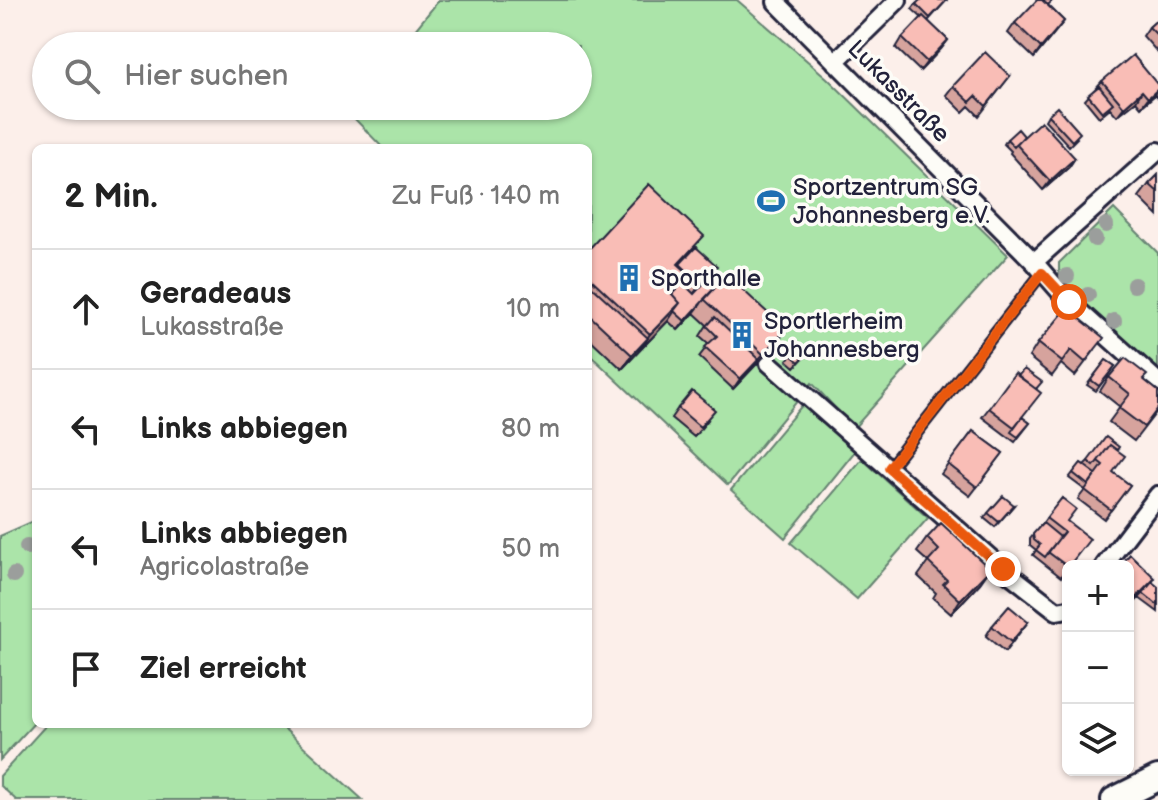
<!DOCTYPE html>
<html lang="de">
<head>
<meta charset="utf-8">
<style>
  :root { --surface:#fff; --page:#f6f6f6; --text:#222; --muted:#767676; --line:#e0e0e0 }
  body { margin:0; font-family:"Balsamiq Sans",sans-serif; background:var(--page); color:var(--text) }
  .controls { position:absolute; right:24px; bottom:24px; display:grid; overflow:hidden; border-radius:12px; box-shadow:0 2px 6px #0004 }
  .controls button { width:72px; height:72px; display:grid; place-items:center; padding:0; border:0; border-bottom:2px solid var(--line); background:var(--surface); color:var(--text); font:40px sans-serif }
  .stop { position:absolute; width:24px; height:24px; margin:-18px; border:6px solid #ea580c; border-radius:50%; background:#fff }
  .stop.end { background:#ea580c; border-color:#fff; box-shadow:0 2px 8px #0008 }
  .list { margin:0; padding:0; list-style:none }
  h2 { display:flex; justify-content:space-between; align-items:center; height:104px; margin:0; padding:0 32px; font-size:34px }
  h2 small { font-size:26px; font-weight:400; color:var(--muted) }
  .list li { display:grid; grid-template-columns:52px 1fr auto; gap:24px; align-items:center; box-sizing:border-box; height:120px; padding:0 32px; border-top:2px solid var(--line) }
  .list b { display:block; font-size:30px; white-space:nowrap }
  .list p { margin:0; font-size:26px; white-space:nowrap; color:var(--muted) }
  .list em { font-size:26px; font-style:normal; color:var(--muted) }
  .icon { flex:none; width:44px; height:44px; fill:none; stroke:currentColor; stroke-width:2; stroke-linecap:round; stroke-linejoin:round }
  .map { position:relative; flex:none; width:1158px; height:800px; overflow:hidden }
  .search { position:absolute; background:var(--surface); box-shadow:0 2px 6px #0004; left:32px; top:32px; width:560px; height:88px; display:flex; align-items:center; gap:20px; box-sizing:border-box; padding:0 28px; border-radius:44px; color:var(--muted); font-size:30px }
  .panel { position:absolute; background:var(--surface); box-shadow:0 2px 6px #0004; left:32px; top:144px; width:560px; height:584px; border-radius:12px }
  .map>svg:first-child { display:block }
  .green { fill:#abe4a9; stroke:#668372; stroke-width:2 }
  .lines { fill:none; stroke-linecap:round; stroke-linejoin:round }
  .lane-casing { stroke:#22223b; stroke-width:14 }
  .street-casing { stroke:#22223b; stroke-width:22 }
  .secondary-casing { stroke:#22223b; stroke-width:30 }
  .lane { stroke:#fdfcf7; stroke-width:8 }
  .street { stroke:#fdfcf7; stroke-width:16 }
  .secondary { stroke:#fdfcf7; stroke-width:24 }
  .tree { fill:#9b9e9c }
  .wall { fill:#d6a39d; stroke:#22223b; stroke-width:2 }
  .shaded-wall { fill:#ae847f; stroke:#22223b; stroke-width:2 }
  .building { fill:#f9bdb6; stroke:#22223b; stroke-width:2 }
  .route { stroke:#ea580c; stroke-width:10 }
  .labels { text-anchor:middle; stroke-width:7; stroke-linejoin:round; paint-order:stroke }
  .street-label { font-size:24px; fill:#22223b; stroke:#fdfcf7 }
  .poi-label { font-size:24px; fill:#22223b; stroke:#fdfcf7; text-anchor:start }
</style>
</head>
<body>
<div class="map">
<svg width="1158" height="800" viewBox="0 0 1158 800">
  <rect width="100%" height="100%" fill="#fcefea"/>
  <filter id="ink" filterUnits="userSpaceOnUse"><feTurbulence type="fractalNoise" baseFrequency=".0125" numOctaves="2"/><feDisplacementMap in="SourceGraphic" scale="16" xChannelSelector="R" yChannelSelector="G"/><feConvolveMatrix kernelMatrix="1 2 1 2 8 2 1 2 1" color-interpolation-filters="sRGB"/></filter>
  <g filter="url(#ink)">
    <path class="green" d="M439,0h298l90,78 181,177 -154,173 -42,-45 -84,102 -140,-132v-205h-205l-34,-35 5,-7h224v-60h-176z
      M1114,209l44,44v118l-99,-91v-17z
      M804,403l52,47 -71,88 -54,-48z
      M862,459l66,59 -71,81 -66,-56z
      M36,520v201l-36,39v-224z
      M47,724h232l84,76h-347l-16,-15v-9z"/>
    <g class="lines">
      <g class="lane-casing">
        <path id="lane" d="M889,468l153,-195"/>
      </g>
      <g class="street-casing">
        <path id="street" d="M776,2l258,260 35,40 89,80
          M835,62l63,-62
          M1034,262l124,-111
          M769,363l234,206 54,42 11,-2
          M1104,566l54,-71"/>
      </g>
      <g class="secondary-casing">
        <path id="secondary" d="M1114,800l44,-22"/>
      </g>
      <use href="#lane" class="lane"/>
      <use href="#street" class="street"/>
      <use href="#secondary" class="secondary"/>
    </g>
    <g class="tree">
      <circle cx="1106" cy="225" r="8"/>
      <circle cx="1095" cy="239" r="8"/>
      <circle cx="1067" cy="276" r="8"/>
      <circle cx="1134" cy="285" r="8"/>
      <circle cx="1088" cy="295" r="8"/>
      <circle cx="1114" cy="321" r="8"/>
      <circle cx="27" cy="547" r="8"/>
      <circle cx="14" cy="575" r="8"/>
    </g>
    <path class="wall" d="M946,1l-18,20 20,19 -7,9 -21,22 -24,-23 6,-10 20,-20 -10,-9 4,-5z
      M1049,6l15,15 -30,37 -26,-25 7,-10z
      M1158,19v34l-15,-17 6,-9z
      M1010,76l-31,40 -10,-10 -6,6 -17,-17 7,-9z
      M1102,81l56,3v14l-3,-3 -14,12 -5,-6 -19,15 -7,-8 -11,9 -14,-17z
      M1048,115l29,23 -8,8 -24,-26z
      M1024,136l51,22 -6,9 -26,23 -33,-37 1,-2 -7,-7 3,-5z
      M1158,175v41l-19,-19 10,-13z
      M697,247l13,29 -16,18 20,-5 72,41 -10,14 -43,45 -34,-32 10,-13 -9,-8 7,-11 -13,-12 -16,17 -10,-9 -46,48 -34,-32v-87z
      M1038,343l56,8 -19,25 -14,-12 -9,12 -23,-19z
      M791,355l14,1 -10,11 -8,-7z
      M1106,360l9,6 -19,25 -9,-6z
      M1109,377l35,3 14,11v19l-24,31 -25,-19 11,-15 -20,-16z
      M1036,390l-14,27 8,6 -15,19 -33,-25 7,-9z
      M678,408l30,12 -14,17 -23,-19z
      M973,431l30,22 -33,43 -29,-22z
      M1117,450l-4,23 17,12 -26,34 -26,-20 7,-9 -16,-12 12,-15 3,2 4,-4z
      M1062,498l5,23 1,47 -7,9 -28,-22 3,-5 -6,-5v-6z
      M1014,505l-19,22 -11,-9 4,-5z
      M927,538l63,31 -10,14 -29,31 -18,-16 3,-5 -18,-17 10,-14 -11,-10z
      M1152,582l6,5v25l-19,-14 4,-4 -15,15z
      M1028,622l-23,30 -19,-16 6,-10z"/>
    <path class="shaded-wall" d="M1064,21l-7,9 -23,28 7,-10z
      M948,40l-7,9 -21,22 7,-9z
      M1158,89l-5,7 -12,11 7,-9z
      M1142,91l-6,10 -19,15 7,-9z
      M1075,158l-6,9 -26,23 7,-9z
      M717,266l-7,10 -16,17 7,-9z
      M680,303l-12,18 -30,31 12,-18z
      M701,304l-7,9 -16,17 7,-9z
      M786,330l-10,14 -43,45 7,-10z
      M648,338l-10,14 -16,17 10,-14z
      M990,569l-10,14 -29,31 9,-14z
      M1155,578l-6,9 -21,22v-3z"/>
    <path class="building" d="M920,0h24l2,1 -16,17 -14,-14z
      M1037,0h5l22,21 -23,27 -26,-25z
      M1042,0h11l-5,5z
      M923,16l25,24 -21,22 -25,-24z
      M1158,19v17l-9,-9z
      M985,52l25,24 -24,30 -10,-10 -6,6 -17,-16z
      M1133,55l25,30v4l-10,9 -6,-7 -18,16 -22,-26z
      M1099,86l14,17 -11,9 -14,-17z
      M1057,107l23,26 -8,8 -24,-26z
      M1041,121l34,37 -25,23 -34,-37z
      M1018,129l6,7 -10,11 -7,-8z
      M1158,175v17l-9,-8z
      M649,184l55,52 -26,28 11,10 -18,19 9,10 -30,31 -62,-58v-26z
      M696,247l21,19 -16,18 -21,-20z
      M727,275l59,55 -23,24 -59,-55z
      M706,281l8,8 -29,32 -11,-10 6,-8 -8,-9 11,-11 11,11z
      M588,283l60,55 -16,17 -44,-41z
      M1067,308l37,30 -19,24 -14,-12 -9,12 -24,-19z
      M715,317l44,42 -19,20 -35,-32 12,-11 -10,-10z
      M797,348l8,8 -6,6 -8,-7z
      M1125,358l22,17 -4,4 15,12v17l-14,19 -25,-19 11,-14 -21,-17z
      M1106,360l9,6 -16,20 -8,-6z
      M1024,369l18,13 -6,7 -18,-13z
      M1015,373l26,20 -27,34 -25,-19z
      M692,391l23,19 -15,17 -22,-19z
      M1022,417l8,6 -12,14 -7,-5z
      M973,431l30,22 -26,34 -29,-23z
      M1106,437l13,10 -2,3 -7,-5 -16,21 -6,-5z
      M1110,445l15,11 -12,16 17,13 -19,25 -26,-20 18,-25 -5,-4z
      M1081,463l15,11 -8,11 -15,-12z
      M1003,496l11,9 -15,17 -11,-9z
      M1062,498l14,11 -9,12 23,18 -22,28 -20,-15 16,-20 -18,-14z
      M941,523l49,46 -30,31 -17,-16 4,-4 -19,-18 11,-12 -12,-12z
      M1043,523l17,14 -15,20 -9,-7 4,-5 -6,-5 -1,-6z
      M1130,554l25,24 -27,28v-40h-8z
      M1152,582l6,5v18l-15,-12z
      M1009,606l19,16 -17,20 -19,-16z"/>
  </g>
  <g class="lines" filter="url(#ink)">
    <path class="route" d="M1003,569l-114,-101 153,-195 27,29"/>
  </g>
  <defs>
    <g id="stadium-bare" transform="scale(2.16)"><path d="M0-5a6.5 5 0 1 0 0 10a6.5 5 0 1 0 0-10ZM-3.5-1.8h7v3.6h-7Z" fill="#1f6fb2" stroke="#fdfcf7" stroke-width="2.5" paint-order="stroke"/></g>
    <g id="building-bare" transform="scale(2.16)"><path d="M-4-6H4V6H1V3H-1V6H-4ZM-2.5-4.3h1.7v1.8h-1.7ZM.8-4.3h1.7v1.8H.8ZM-2.5-1h1.7V.8h-1.7ZM.8-1h1.7V.8H.8Z" fill="#1f6fb2" stroke="#fdfcf7" stroke-width="2.5" paint-order="stroke"/></g>
  </defs>
  <g fill-rule="evenodd">
    <use href="#stadium-bare" x="771" y="201"/>
    <use href="#building-bare" x="629" y="278"/>
    <use href="#building-bare" x="742" y="335"/>
  </g>
  <g class="labels">
    <g class="street-label">
      <text transform="translate(899 91) rotate(45)" y="8">Lukasstraße</text>
    </g>
    <g class="poi-label">
      <text x="793" y="195">Sportzentrum SG<tspan x="793" dy="28">Johannesberg e.V.</tspan></text>
      <text x="651" y="286">Sporthalle</text>
      <text x="764" y="329">Sportlerheim<tspan x="764" dy="28">Johannesberg</tspan></text>
    </g>
  </g>
</svg>
<div class="controls">
<button>+</button>
<button>−</button>
<button><svg class="icon" aria-label="layers" viewBox="0 0 24 24"><path d="M12 4l9 5-9 5-9-5zM3 14l9 5 9-5"/></svg></button>
</div>
<div class="stop" style="left:1069px;top:302px"></div>
<div class="stop end" style="left:1003px;top:569px"></div>
<div class="search"><svg class="icon" aria-label="search" viewBox="0 0 24 24"><circle cx="10" cy="10" r="6"/><path d="M15 15l6 6"/></svg>Hier suchen</div>
<section class="panel">
<h2>2 Min.<small>Zu Fuß · 140 m</small></h2>
<ul class="list">
<li><svg class="icon" aria-label="ahead" viewBox="0 0 24 24"><path d="M12 20V5M6 11l6-6 6 6"/></svg><div><b>Geradeaus</b><p>Lukasstraße</p></div><em>10 m</em></li>
<li><svg class="icon" aria-label="left" viewBox="0 0 24 24"><path d="M17 20v-9H6M10 6l-5 5 5 5"/></svg><div><b>Links abbiegen</b></div><em>80 m</em></li>
<li><svg class="icon" aria-label="left" viewBox="0 0 24 24"><path d="M17 20v-9H6M10 6l-5 5 5 5"/></svg><div><b>Links abbiegen</b><p>Agricolastraße</p></div><em>50 m</em></li>
<li><svg class="icon" aria-label="arrive" viewBox="0 0 24 24"><path d="M6 21V4h12l-3 4 3 4H6"/></svg><div><b>Ziel erreicht</b></div></li>
</ul>
</section>
</div>
</body>
</html>
